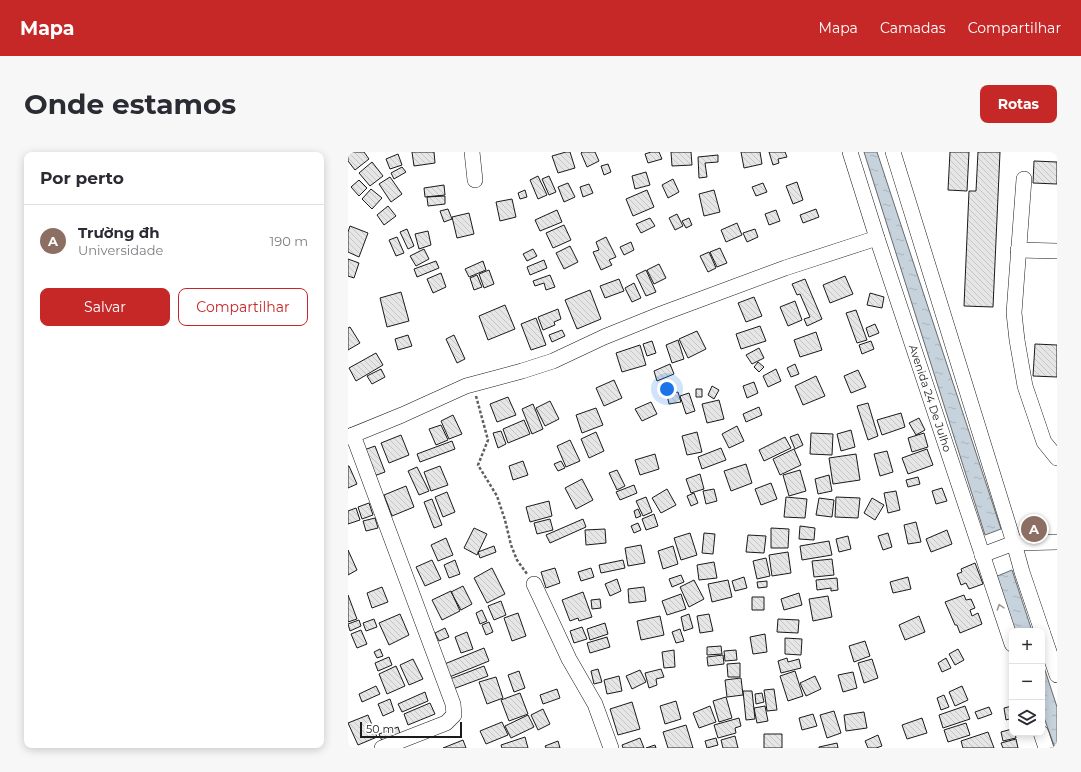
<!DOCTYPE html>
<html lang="pt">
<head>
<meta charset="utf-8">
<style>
  :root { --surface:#fff; --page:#f7f7f7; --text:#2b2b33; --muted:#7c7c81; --line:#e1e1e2; --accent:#c62828 }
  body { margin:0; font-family:Montserrat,sans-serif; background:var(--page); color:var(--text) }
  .controls { position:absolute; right:12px; bottom:12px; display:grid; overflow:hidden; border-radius:8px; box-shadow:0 2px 10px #0003 }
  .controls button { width:36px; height:36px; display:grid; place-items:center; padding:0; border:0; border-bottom:1px solid var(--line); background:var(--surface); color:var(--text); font:20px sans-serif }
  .scale { position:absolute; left:12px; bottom:10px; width:102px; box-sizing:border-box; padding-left:4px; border:2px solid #1a1a1a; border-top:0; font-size:11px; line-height:14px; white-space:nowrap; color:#1a1a1a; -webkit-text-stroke:3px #fff; paint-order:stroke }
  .you { position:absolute; left:319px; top:237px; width:14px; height:14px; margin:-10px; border:3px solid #fff; border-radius:50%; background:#1a73e8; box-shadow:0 0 0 6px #1a73e833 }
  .badge { display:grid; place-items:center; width:26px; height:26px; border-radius:50%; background:var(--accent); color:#fff; font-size:13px; font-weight:700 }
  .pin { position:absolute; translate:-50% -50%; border:2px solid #fff; box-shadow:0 1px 4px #0006 }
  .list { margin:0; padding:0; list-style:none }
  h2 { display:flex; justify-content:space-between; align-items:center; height:52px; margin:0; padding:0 16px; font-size:17px }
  h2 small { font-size:13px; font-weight:400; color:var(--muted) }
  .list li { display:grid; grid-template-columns:26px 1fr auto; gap:12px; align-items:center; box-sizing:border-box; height:72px; padding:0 16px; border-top:1px solid var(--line) }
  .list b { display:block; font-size:15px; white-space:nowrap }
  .list p { margin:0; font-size:13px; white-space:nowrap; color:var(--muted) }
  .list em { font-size:13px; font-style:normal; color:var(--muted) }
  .actions { display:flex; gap:8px; padding:12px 16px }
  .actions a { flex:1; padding:9px 0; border:1px solid var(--accent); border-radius:8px; text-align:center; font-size:14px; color:var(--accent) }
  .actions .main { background:var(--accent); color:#fff }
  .icon { flex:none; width:22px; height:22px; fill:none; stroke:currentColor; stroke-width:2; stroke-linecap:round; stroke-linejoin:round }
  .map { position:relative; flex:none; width:709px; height:596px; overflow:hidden; border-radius:8px }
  header { display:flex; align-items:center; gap:24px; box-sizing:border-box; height:56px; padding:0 20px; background:var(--accent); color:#fff }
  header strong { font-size:19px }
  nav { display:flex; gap:22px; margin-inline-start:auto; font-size:14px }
  .intro { display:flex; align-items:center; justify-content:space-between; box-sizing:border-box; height:96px; padding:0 24px }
  h1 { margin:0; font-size:28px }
  .button { padding:10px 18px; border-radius:8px; background:var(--accent); color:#fff; font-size:14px; font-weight:700 }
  main { display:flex; gap:24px; padding:0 24px }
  aside { flex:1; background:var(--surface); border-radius:8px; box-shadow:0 2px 10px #0003 }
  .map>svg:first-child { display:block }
  .water { fill:url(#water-ripples); stroke:#6a6a6a }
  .building { fill:url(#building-back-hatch); stroke:#1a1a1a }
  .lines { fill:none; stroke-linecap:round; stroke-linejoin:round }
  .minor-casing { stroke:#1a1a1a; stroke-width:16 }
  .path { stroke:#5f5f5f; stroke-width:2.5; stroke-dasharray:3 2; stroke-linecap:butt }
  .minor { stroke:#fff; stroke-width:15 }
  .oneway { stroke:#989898 }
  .labels { text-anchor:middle; stroke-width:3; stroke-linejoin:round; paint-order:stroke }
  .street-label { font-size:11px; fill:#1a1a1a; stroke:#fff }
</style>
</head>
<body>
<header>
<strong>Mapa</strong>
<nav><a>Mapa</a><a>Camadas</a><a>Compartilhar</a></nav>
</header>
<div class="intro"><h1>Onde estamos</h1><a class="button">Rotas</a></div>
<main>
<aside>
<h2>Por perto<small></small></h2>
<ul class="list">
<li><span class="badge" style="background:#8d6e63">A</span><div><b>Trường đh</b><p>Universidade</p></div><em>190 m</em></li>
</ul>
<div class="actions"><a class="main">Salvar</a><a>Compartilhar</a></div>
</aside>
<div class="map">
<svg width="709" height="596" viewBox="0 0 709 596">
  <defs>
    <pattern id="water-ripples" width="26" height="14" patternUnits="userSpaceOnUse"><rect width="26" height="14" fill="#c6d2dc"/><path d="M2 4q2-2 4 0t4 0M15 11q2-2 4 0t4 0" fill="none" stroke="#aab4bc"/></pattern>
    <pattern id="building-back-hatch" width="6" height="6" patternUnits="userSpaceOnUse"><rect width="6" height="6" fill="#e6e6e6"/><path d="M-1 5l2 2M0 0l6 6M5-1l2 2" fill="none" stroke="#c5c5c5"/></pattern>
  </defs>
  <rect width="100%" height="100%" fill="#fff"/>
  <path class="water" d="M516,0h13l124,377 -16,6z
    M664,418l20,61h-18l-19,-54z
    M694,509l15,46v41h-2l-13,-36z"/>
  <path class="building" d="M3,0h13l5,7 -14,11 -7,-9v-6z
    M64,0h22l1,11 -21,3z
    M218,0h4l5,16 -17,5 -6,-17z
    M234,0h13l4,9 -12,6 -6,-14z
    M303,0h8l3,7 -14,4 -3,-9z
    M323,0h20l1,13 -20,1z
    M393,0h19l2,12 -18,4z
    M421,0h16l2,5 -9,2 1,4 -6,2z
    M602,0h19l-2,39 -19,-1z
    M630,0h22l-7,155 -29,-1 5,-115h7z
    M50,2l4,11 -12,4 -4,-10z
    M370,3v7l-13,1 2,14 -8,1 -1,-21z
    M686,9l23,1v22l-24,-1z
    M24,10l11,14 -13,10 -11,-13z
    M260,12l3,8 -7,3 -3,-9z
    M54,15l4,5 -12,7 -3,-6z
    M298,20l4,13 -15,4 -3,-13z
    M190,24l9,19 -9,4 -8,-19z
    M201,24l7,16 -7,3 -7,-16z
    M42,25l12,17 -11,8 -12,-18z
    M325,27l6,13 -11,6 -6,-13z
    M11,28l8,8 -8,8 -8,-9z
    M449,30l6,18 -10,4 -7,-18z
    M220,31l7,14 -11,5 -6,-15z
    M415,31l4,9 -11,4 -4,-9z
    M241,32l4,9 -10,4 -3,-10z
    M96,33l1,10 -20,2 -1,-9z
    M23,37l11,9 -10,11 -10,-10z
    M177,38l2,7 -7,2 -2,-6z
    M299,38l7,17 -21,9 -7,-17z
    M366,38l6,22 -16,4 -5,-22z
    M97,44v8l-17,2 -1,-9z
    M164,47l4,18 -16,4 -4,-19z
    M40,54l8,10 -12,9 -7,-10z
    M100,57l4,10 -8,3 -4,-11z
    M468,57l3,8 -16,6 -3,-8z
    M209,58l5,12 -22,9 -5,-11z
    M428,58l4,11 -11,4 -4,-11z
    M121,61l5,21 -17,4 -5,-21z
    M329,62l6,12 -8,4 -6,-12z
    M302,66l5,8 -14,7 -5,-9z
    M341,66l3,7 -6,3 -4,-7z
    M389,71l5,12 -16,7 -5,-12z
    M216,73l7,15 -18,8 -7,-15z
    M2,74l18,7 -9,24 -11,-5v-20z
    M59,77l7,17 -6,3 -8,-17z
    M407,77l3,8 -11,5 -4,-9z
    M80,79l3,14 -12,4 -4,-15z
    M49,85l7,16 -8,3 -7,-16z
    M258,85l10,20 -7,3 3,5 -11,5 -8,-18 6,-2 -3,-8z
    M283,90l3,8 -10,5 -4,-8z
    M222,94l8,16 -14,7 -8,-16z
    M372,96l7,15 -10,4 -7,-15z
    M76,97l5,10 -13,7 -6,-10z
    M185,97l4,7 -10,5 -4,-7z
    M361,100l7,16 -8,4 -8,-16z
    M0,107l11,4 -5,15 -6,-2z
    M196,108l3,8 -17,7 -3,-8z
    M88,109l3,7 -22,9 -3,-8z
    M135,109l3,9 -17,7 -4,-8z
    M311,112l7,14 -12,6 -7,-14z
    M141,118l5,14 -10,4 -5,-14z
    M298,118l10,22 -10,4 -10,-21z
    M93,121l5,14 -13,6 -6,-14z
    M129,123l5,12 -8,3 -4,-12z
    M202,123l5,12 -9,3 -2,-7 -9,3 -2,-5z
    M497,124l8,18 -23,9 -7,-18z
    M271,127l5,12 -19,7 -5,-12z
    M457,127l17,40 -15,7 -3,-7 6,-2 -10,-23 -3,1 -5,-11z
    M286,131l7,15 -9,4 -7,-14z
    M242,138l11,29 -24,10 -12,-29z
    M53,140l8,29 -22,6 -7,-29z
    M522,141l14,4 -2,11 -15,-3z
    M406,145l8,19 -16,6 -8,-19z
    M447,149l7,19 -14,6 -8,-19z
    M157,153l10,24 -27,11 -9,-24z
    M210,157l3,10 -7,3 1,3 -12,5 -5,-13z
    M508,158l11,30 -10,3 -11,-30z
    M188,166l10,27 -15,5 -10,-26z
    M527,172l4,9 -10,4 -3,-9z
    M412,174l6,15 -25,8 -5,-15z
    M2,175l10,16 -12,7v-22z
    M214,178l3,6 -13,6 -3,-7z
    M349,179l9,18 -18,9 -9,-19z
    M468,180l6,18 -22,7 -6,-17z
    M60,183l4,11 -14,4 -3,-11z
    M106,183l11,24 -8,4 -11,-24z
    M330,188l6,19 -12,4 -6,-18z
    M304,189l4,12 -9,3 -4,-12z
    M523,189l3,8 -12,5 -3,-9z
    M687,192l22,1v32l-24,-1z
    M292,193l6,20 -24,7 -6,-19z
    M411,196l5,10 -12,6 -6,-9z
    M28,201l7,12 -27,16 -7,-13z
    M410,210l6,5 -5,5 -5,-5z
    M322,212l4,10 -17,7 -3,-10z
    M447,212l4,10 -8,3 -4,-9z
    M33,217l4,8 -13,7 -5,-8z
    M428,217l5,12 -13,6 -5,-11z
    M510,218l8,17 -15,6 -7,-17z
    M468,224l9,20 -22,9 -8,-19z
    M266,228l8,18 -18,8 -8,-18z
    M406,230l4,11 -11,5 -4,-12z
    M364,234l7,4 -5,9 -6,-4z
    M348,237h6v8h-6z
    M330,240l3,10 -12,2 -2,-9z
    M341,241l6,18 -9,3 -6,-18z
    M160,245l8,18 -19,7 -7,-18z
    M371,248l5,19 -17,4 -5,-19z
    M202,249l9,18 -14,7 -9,-18z
    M303,250l6,12 -15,7 -7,-12z
    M520,251l10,33 -10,4 -11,-34z
    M185,252l10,25 -11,5 -10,-25z
    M411,255l3,8 -16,7 -3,-8z
    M248,256l7,17 -21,8 -6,-18z
    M553,261l4,14 -23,8 -5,-15z
    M105,263l9,19 -13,5 -8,-18z
    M571,266l6,12 -9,5 -7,-12z
    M176,268l6,14 -22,9 -5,-14z
    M93,273l7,15 -12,5 -7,-16z
    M389,274l7,15 -15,7 -7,-14z
    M503,278l4,17 -14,4 -4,-17z
    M153,279l5,13 -8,4 -5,-15z
    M248,280l8,19 -15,7 -8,-19z
    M349,280l5,20 -15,3 -5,-19z
    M463,281l22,1 -1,21 -22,-1z
    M576,281l4,14 -16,5 -4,-14z
    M450,282l5,11 -8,4 -5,-12z
    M53,283l8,20 -20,8 -8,-20z
    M437,285l6,11 -27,13 -5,-11z
    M222,288l10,21 -14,6 -9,-21z
    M104,289l3,8 -35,13 -3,-8z
    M27,294l10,26 -11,4 -10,-26z
    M373,296l5,12 -24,9 -4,-12z
    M446,297l7,16 -21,10 -7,-16z
    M579,297l6,16 -25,9 -6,-16z
    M539,299l6,21 -13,4 -6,-22z
    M307,302l4,15 -19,6 -5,-15z
    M508,302l4,26 -27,4 -4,-26z
    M175,309l5,14 -15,5 -4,-14z
    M213,309l4,7 -7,3 -4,-7z
    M398,312l6,19 -21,8 -7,-20z
    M0,314h1l8,18 -9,4z
    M92,314l8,19 -17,6 -7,-19z
    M69,315l12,24 -10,4 -11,-24z
    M269,318l8,16 -8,4 -8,-17z
    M452,318l6,21 -17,5 -6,-21z
    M352,322l4,15 -13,4 -5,-14z
    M481,323l3,16 -14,3 -3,-15z
    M570,325l2,7 -12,3 -2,-7z
    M234,327l11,21 -17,9 -11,-21z
    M423,331l6,16 -16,6 -6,-16z
    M286,333l3,8 -17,7 -4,-8z
    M58,334l8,21 -22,9 -8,-21z
    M594,336l5,13 -11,3 -4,-13z
    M319,337l9,16 -15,8 -9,-15z
    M366,337l3,12 -11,3 -3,-13z
    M548,339l4,19 -12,3 -4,-20z
    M99,340l8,20 -12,5 -8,-20z
    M346,341l4,10 -7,3 -4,-10z
    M298,345l6,15 -9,4 -7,-15z
    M438,345l21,2 -2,19 -21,-1z
    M488,345l24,1 -2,20 -23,-1z
    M471,346l15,2 -2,17 -16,-2z
    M524,346l12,7 -9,15 -11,-7z
    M84,347l10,26 -8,3 -10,-26z
    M201,349l3,15 -22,6 -4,-15z
    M21,351l4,12 -11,4 -4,-12z
    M8,356l4,12 -12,4v-13z
    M290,357l3,7 -5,2 -2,-7z
    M306,362l4,12 -12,4 -4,-11z
    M27,366l3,10 -12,3 -3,-10z
    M202,367l3,11 -16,4 -3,-11z
    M235,367l3,8 -36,16 -4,-8z
    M568,370l5,20 -13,2 -4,-19z
    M290,371l3,7 -7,3 -3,-7z
    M452,374l15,2 -1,12 -15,-1z
    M126,376l13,6 -10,21 -13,-7z
    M423,376l18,1 -1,19h-17z
    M257,377l1,14 -20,2 -1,-15z
    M599,378l5,14 -21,8 -5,-13z
    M342,381l7,22 -16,5 -7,-22z
    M356,381l11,1 -2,20 -11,-1z
    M540,381l4,14 -9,3 -5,-14z
    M400,383l18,1 -2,17 -18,-1z
    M500,384l3,13 -12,3 -3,-13z
    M98,386l7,17 -15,6 -7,-16z
    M481,389l3,14 -30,5 -2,-14z
    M293,393l4,18 -17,3 -3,-18z
    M146,394l2,6 -16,6 -2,-6z
    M325,394l5,18 -15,5 -5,-18z
    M0,398l9,20 -9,5z
    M440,400l3,21 -19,3 -3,-21z
    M418,406l4,18 -13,3 -4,-18z
    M484,407l2,16 -20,2 -2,-16z
    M84,408l9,19 -16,7 -9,-19z
    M107,408l5,14 -11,4 -5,-13z
    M275,408l2,8 -24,5 -2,-8z
    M366,410l3,16 -18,2 -2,-15z
    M627,411l8,21 -14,5 -3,-6 -5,2 -4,-11 5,-2 -1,-3z
    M144,416l13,26 -18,9 -13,-25z
    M207,416l5,15 -14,5 -5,-16z
    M243,416l3,9 -13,4 -3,-9z
    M333,423l3,7 -12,5 -3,-8z
    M396,425l3,11 -12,3 -3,-10z
    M560,425l3,12 -18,4 -3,-11z
    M489,426l1,12 -7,1v-3l-14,2 -1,-10z
    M269,427l4,12 -11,5 -5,-12z
    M346,428l10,19 -15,8 -9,-20z
    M380,428l4,17 -20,5 -4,-18z
    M419,429v6l-9,1 -1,-6z
    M115,434l9,18 -11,6 -10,-18z
    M34,435l6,15 -16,6 -5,-15z
    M296,435l2,14 -17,2 -1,-14z
    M103,439l9,20 -18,9 -10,-20z
    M235,440l9,25 -13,4 -1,-3 -8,3 -8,-21z
    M451,441l3,12 -18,5 -3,-11z
    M333,442l5,15 -19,6 -5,-14z
    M0,443l9,24 -9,3z
    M616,443l2,5 5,-1 4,9 -5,2 2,6 6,-3 4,11 -22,9 -3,-8h-2l-10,-23z
    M480,444l4,21 -19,4 -4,-22z
    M404,445h12v13h-12z
    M252,447l1,9 -9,1 -1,-9z
    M153,449l5,14 -12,5 -6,-14z
    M134,458l5,11 -7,3 -4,-11z
    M170,461l8,23 -14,5 -8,-23z
    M52,462l9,21 -20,10 -10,-22z
    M341,462l4,14 -9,3 -3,-14z
    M361,462l4,17 -13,2 -3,-17z
    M312,464l4,19 -23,5 -4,-19z
    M571,464l6,16 -20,8 -6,-15z
    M26,467l3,8 -11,4 -3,-8z
    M430,467l21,1 -1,13 -21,-1z
    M11,468l2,6 -11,5 -2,-7z
    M141,470l4,10 -7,3 -4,-10z
    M257,471l3,11 -18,6 -3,-11z
    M234,475l5,12 -13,4 -4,-12z
    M97,476l4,9 -10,4 -4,-8z
    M332,477l4,12 -8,2 -4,-11z
    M13,478l6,14 -10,4 -6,-14z
    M119,480l6,17 -12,4 -6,-16z
    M417,482l2,18 -14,2 -3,-17z
    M259,485l3,10 -20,6 -3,-10z
    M437,486l17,1 -1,16 -16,-1z
    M517,489l5,15 -16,6 -5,-16z
    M373,494l1,8 -15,1v-8z
    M136,496l5,13 -42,17 -5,-13z
    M32,497l3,7 -6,2 -3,-6z
    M610,497l6,11 -9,5 -6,-11z
    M326,498l1,17 -11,1 -2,-16z
    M388,498l1,10 -12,1 -1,-10z
    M375,503l1,9 -16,2 -1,-9z
    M41,505l3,8 -14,6 -3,-8z
    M439,506l1,4 11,-3 2,9 -20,5 -3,-12z
    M598,506l5,10 -9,4 -4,-9z
    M65,507l10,20 -14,6 -9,-20z
    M524,507l6,19 -14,5 -6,-20z
    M392,511v14h-12l-1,-13z
    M48,514l9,20 -18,8 -8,-20z
    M136,514l4,10 -35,13 -3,-10z
    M250,517l4,13 -8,2 -3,-13z
    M313,517l3,8 -8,2 1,6 -8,3 -4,-15z
    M292,518l6,12 -14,7 -6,-13z
    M171,519l6,17 -11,4 -6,-17z
    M447,519l8,25 -15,5 -8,-25z
    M505,520l4,16 -14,4 -5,-17z
    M271,524l3,15 -15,3 -3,-14z
    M467,524l6,13 -15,7 -6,-13z
    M148,525l7,21 -16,6 -8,-22z
    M393,526l2,17 -16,2 -2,-17z
    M28,534l4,8 -18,8 -3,-8z
    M614,534l6,14 -13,6 -6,-14z
    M209,537l3,9 -17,6 -3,-9z
    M426,537l3,21 -10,1 -3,-21z
    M395,539h9l3,28 -9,1z
    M77,540l3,9 -26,11 -4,-8z
    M172,541l8,21 -19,7 -8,-21z
    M414,541l2,9 -8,2 -1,-10z
    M596,543l5,12 -8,3 -4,-12z
    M378,545l6,21 -13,4 -6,-21z
    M42,547l4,12 -11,5 -5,-12z
    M328,549l5,18 -16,5 -5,-18z
    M284,550l8,27 -22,6 -8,-26z
    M82,551l5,11 -27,11 -4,-11z
    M362,554l6,16 -17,6 -6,-15z
    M417,554l3,15 -11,2 -3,-15z
    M617,554l5,13 -27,9 -4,-13z
    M664,554v12l-6,2 -2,-12z
    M641,555l3,7 -14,5 -3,-7z
    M195,557l7,15 -12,6 -7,-15z
    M486,559l7,22 -14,5 -7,-23z
    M516,560l3,16 -21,3 -2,-16z
    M465,562l4,12 -15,4 -3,-12z
    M20,563l9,22 -19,8 -10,-22z
    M180,563l6,12 -23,11 -6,-12z
    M391,566l2,8 -6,2 1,5 -18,5 -4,-13z
    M574,566l5,15 -20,6 -5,-14z
    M154,570l6,13 -22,9 -6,-13z
    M618,571l4,12 -22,7 -4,-12z
    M338,573l7,23h-25l-5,-16z
    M50,575l3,10 -18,6 -4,-9z
    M664,577v4h3l1,5 -13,3 -2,-9z
    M640,580l6,16h-31l-2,-7z
    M416,582h18v14h-18z
    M530,583l4,11 -6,2h-8l-3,-7z
    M387,584l3,12h-15l-2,-8z
    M177,585l3,11h-26l-1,-3z
    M292,586l4,10h-21l-1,-3z
    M368,586l2,7 -11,3 -2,-7z
    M668,587l2,9h-15l-2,-5z
    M115,588l3,8h-23z
    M210,589l2,7h-14l-1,-2z
    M489,591l1,5h-19v-1z
    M307,593l1,3h-10z"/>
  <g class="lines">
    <g class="minor-casing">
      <g id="minor">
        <path d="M124,0l3,28"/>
        <path id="s1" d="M502,0l27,86 135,406"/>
        <path d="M545,0l121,391 8,29 20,59"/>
        <path d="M676,27l-10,134 3,27 8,46 19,56 13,16"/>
        <path d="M670,98l39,1"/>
        <path d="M5,283l100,269 1,11 -8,8 -64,25"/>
        <path d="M0,285l54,-22 64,-29 56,-15 31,-10 51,-24 57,-23 124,-46 92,-30"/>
        <path d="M634,403l32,-12 43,-1"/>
        <path d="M186,432l35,75 26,45 16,44"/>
        <path d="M694,479l15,44"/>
        <path d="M693,581l5,15"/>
      </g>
    </g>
    <path class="path" d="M128,244l12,44 -10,25 19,31 8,24 6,25 6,15 10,14"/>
    <use href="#minor" class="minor"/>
  </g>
  <defs><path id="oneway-chevron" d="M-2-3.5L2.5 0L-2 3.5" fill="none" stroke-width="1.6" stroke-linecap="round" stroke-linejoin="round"/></defs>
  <use class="oneway" href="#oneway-chevron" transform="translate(652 455) rotate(-108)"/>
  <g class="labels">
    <g class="street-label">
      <text dy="4" stroke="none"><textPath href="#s1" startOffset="259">Avenida 24 De Julho</textPath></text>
    </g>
  </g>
</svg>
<div class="controls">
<button>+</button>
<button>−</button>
<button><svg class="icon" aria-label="layers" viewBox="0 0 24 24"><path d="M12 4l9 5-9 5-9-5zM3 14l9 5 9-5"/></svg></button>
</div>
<div class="scale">50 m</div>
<div class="you"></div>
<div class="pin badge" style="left:686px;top:377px;background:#8d6e63">A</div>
</div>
</main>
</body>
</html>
